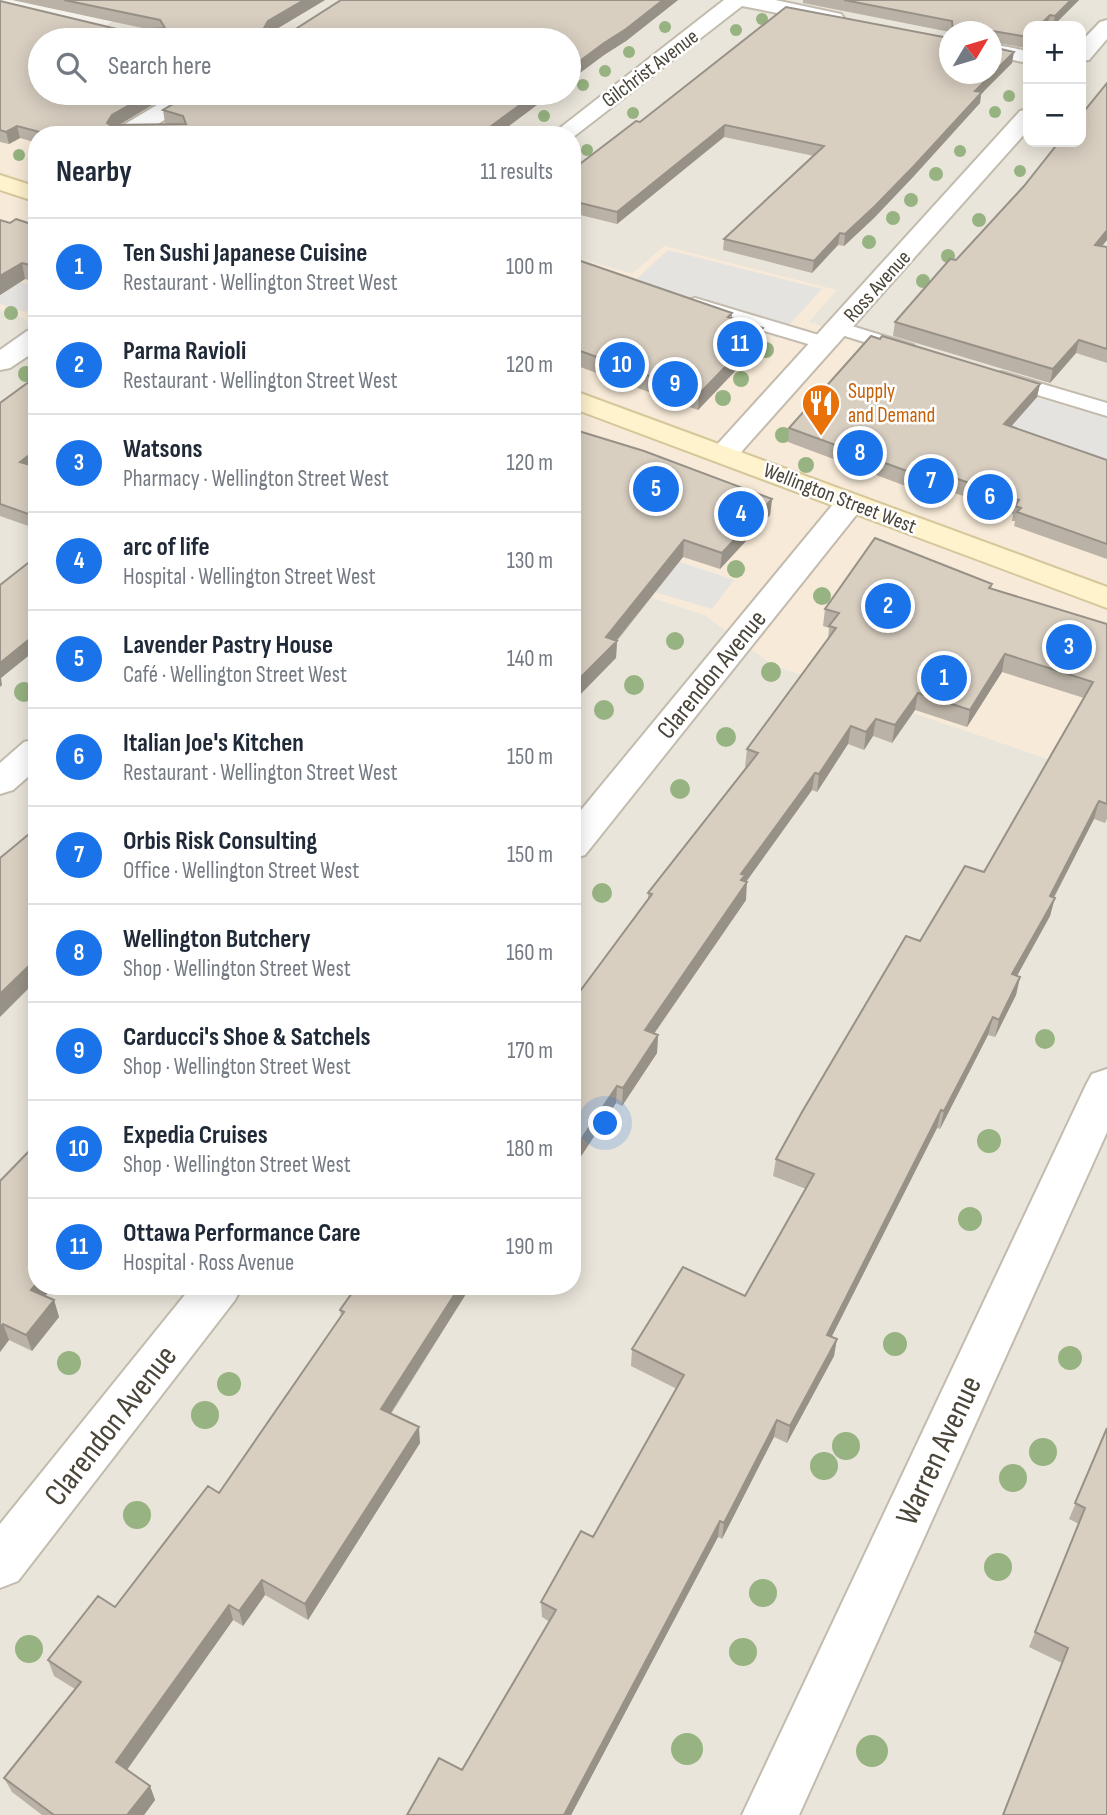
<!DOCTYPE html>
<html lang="en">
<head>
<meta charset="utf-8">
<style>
  :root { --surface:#fff; --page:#f6f6f7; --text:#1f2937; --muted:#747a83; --line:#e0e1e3; --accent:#1a73e8 }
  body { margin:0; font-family:"Sofia Sans Condensed",sans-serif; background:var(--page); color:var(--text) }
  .controls { position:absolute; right:21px; top:21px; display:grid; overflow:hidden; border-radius:14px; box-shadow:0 4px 18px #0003 }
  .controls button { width:63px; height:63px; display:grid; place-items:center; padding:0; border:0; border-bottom:2px solid var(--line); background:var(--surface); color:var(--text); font:35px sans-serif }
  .compass { position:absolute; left:939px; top:21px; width:63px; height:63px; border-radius:50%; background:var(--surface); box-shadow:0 4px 18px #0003; rotate:52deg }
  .you { position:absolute; left:606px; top:1124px; width:24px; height:24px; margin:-18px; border:5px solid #fff; border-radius:50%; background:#1a73e8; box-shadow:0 0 0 10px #1a73e833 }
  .badge { display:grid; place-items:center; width:46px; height:46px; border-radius:50%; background:var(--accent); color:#fff; font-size:23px; font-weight:700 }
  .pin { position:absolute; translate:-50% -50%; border:4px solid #fff; box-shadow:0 2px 7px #0006 }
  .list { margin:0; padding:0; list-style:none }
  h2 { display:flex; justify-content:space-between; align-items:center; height:91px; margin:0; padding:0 28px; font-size:30px }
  h2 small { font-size:23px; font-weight:400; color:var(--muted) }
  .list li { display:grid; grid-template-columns:46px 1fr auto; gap:21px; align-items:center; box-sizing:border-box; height:98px; padding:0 28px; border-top:2px solid var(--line) }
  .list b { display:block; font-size:26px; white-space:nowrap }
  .list p { margin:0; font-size:23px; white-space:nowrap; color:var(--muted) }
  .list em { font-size:23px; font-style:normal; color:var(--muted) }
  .icon { flex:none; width:38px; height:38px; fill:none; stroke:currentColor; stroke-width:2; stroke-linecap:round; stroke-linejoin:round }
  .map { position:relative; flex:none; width:1107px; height:1815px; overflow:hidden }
  .search { position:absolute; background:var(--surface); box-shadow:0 4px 18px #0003; left:28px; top:28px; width:553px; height:77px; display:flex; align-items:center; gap:18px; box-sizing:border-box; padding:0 24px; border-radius:38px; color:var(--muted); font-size:26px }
  .panel { position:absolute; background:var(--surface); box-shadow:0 4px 18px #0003; left:28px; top:126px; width:553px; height:1169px; border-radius:28px }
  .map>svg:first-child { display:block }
  .residential { fill:#eae5da; fill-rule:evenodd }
  .commercial { fill:#f7ead8 }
  .parking { fill:#e5e3e0 }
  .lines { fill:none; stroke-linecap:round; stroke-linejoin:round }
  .lane-casing { stroke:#c2bbae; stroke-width:4 }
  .street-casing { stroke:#c2bbae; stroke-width:4 }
  .secondary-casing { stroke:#d6c79b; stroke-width:4 }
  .lane { fill:#fff; fill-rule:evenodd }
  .street { fill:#fff; fill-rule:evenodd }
  .secondary { fill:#fff3cd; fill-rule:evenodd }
  .tree { fill:#97b381 }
  .wall { fill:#bab2a6 }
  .shaded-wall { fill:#979187 }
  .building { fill:#d8cfc1; stroke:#979187; stroke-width:2 }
  .labels { text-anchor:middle; stroke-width:5; stroke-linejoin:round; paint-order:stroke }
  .far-street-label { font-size:21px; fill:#4b4439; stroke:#fff }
  .far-food-label { font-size:21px; fill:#c56008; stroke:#fff; text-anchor:start }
  .street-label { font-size:26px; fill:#4b4439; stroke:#fff }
  .near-street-label { font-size:32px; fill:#4b4439; stroke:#fff }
</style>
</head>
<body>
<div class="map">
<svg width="1107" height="1815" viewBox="0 0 1107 1815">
  <rect width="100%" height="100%" fill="#f6f3ec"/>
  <path class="residential" d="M41,0h1066v414l-299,-92 28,-31 -204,-17 -60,-17v-122h-379l-73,-20 -63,-22h512v-53h-487l33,-20zM1028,26h53v116h-53zM950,32h42v42h-42z
    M0,309l24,9 13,16v952h535v-715l133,44 68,50 334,114v1036h-1107z"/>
  <path class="commercial" d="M0,19l82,21h-42v53l153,42h-156v199l-13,-16 -24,-9z
    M664,246l173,44 -29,32 299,92v365l-334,-114 -68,-50 -133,-44v-314l60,17z"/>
  <path class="parking" d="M668,250l154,39 -45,49 -149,-51z
    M0,276l37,11v17l-12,8 -25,-8z
    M1020,392l87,26v50l-119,-37z
    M638,548l96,32 -22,29 -104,-31z"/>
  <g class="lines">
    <g class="lane-casing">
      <path id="lane" d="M695,298l137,41 3,4 -3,4 -7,2 -137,-41 -3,-4 3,-4z
        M839,322l74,23 3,4 -3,4 -7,2 -74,-23 -3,-4z
        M1002,372l105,31v13l-112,-34 -3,-4 3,-4z"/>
    </g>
    <g class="street-casing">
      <path id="street" d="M724,0h51l66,14 3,4 -3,4 -7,2 -92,-18 -170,132v-3h-21z
        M1107,20v19l-18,21 -8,1v-19l19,-20z
        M992,44l36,7v12l-36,-7z
        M177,93h26l-3,5 -60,37h-28l3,-5z
        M1028,109v21l-294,330 -10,3 -10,-3 -5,-6 5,-6 306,-337z
        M37,329v21l-27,18 -10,2v-20l27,-19z
        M850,494l11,3 4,6 -4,6 -276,346 -13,4v-38l267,-324z
        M37,739v30l-24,21 -13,4v-31l24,-21z
        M1107,1069v63l-308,683h-57l344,-730 6,-11z
        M192,1286h50l-7,14 -217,281 -18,7v-64z"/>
    </g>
    <g class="secondary-casing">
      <path id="secondary" d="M0,175l37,12v15l-37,-12z
        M572,390l535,197v21l-535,-200z"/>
    </g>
    <use href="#lane" class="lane"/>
    <use href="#street" class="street"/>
    <use href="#secondary" class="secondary"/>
  </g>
  <g class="tree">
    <circle cx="762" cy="19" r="6"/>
    <circle cx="665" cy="27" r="6"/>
    <circle cx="736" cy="30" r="6"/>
    <circle cx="629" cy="52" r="6"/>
    <circle cx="605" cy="71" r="6"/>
    <circle cx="583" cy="85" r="6"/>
    <circle cx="1009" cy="96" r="6"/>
    <circle cx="995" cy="112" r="6"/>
    <circle cx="633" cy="113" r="6"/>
    <circle cx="544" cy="116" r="6"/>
    <circle cx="587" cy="150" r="6"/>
    <circle cx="960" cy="151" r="6"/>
    <circle cx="19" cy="155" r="6"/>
    <circle cx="1020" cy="171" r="6"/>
    <circle cx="936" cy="174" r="7"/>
    <circle cx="911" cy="200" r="7"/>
    <circle cx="893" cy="218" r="7"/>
    <circle cx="979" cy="220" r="7"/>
    <circle cx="869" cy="242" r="7"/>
    <circle cx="948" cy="256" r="7"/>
    <circle cx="923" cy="281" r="7"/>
    <circle cx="11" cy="313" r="7"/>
    <circle cx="766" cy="350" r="8"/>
    <circle cx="26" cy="374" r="8"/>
    <circle cx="741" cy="379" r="8"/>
    <circle cx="723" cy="398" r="8"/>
    <circle cx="783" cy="435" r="8"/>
    <circle cx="806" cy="465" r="8"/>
    <circle cx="736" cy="569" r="9"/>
    <circle cx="822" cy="596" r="9"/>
    <circle cx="675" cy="641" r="9"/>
    <circle cx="771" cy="672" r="10"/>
    <circle cx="634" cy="685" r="10"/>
    <circle cx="24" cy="692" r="10"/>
    <circle cx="604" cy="710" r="10"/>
    <circle cx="726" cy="737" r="10"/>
    <circle cx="680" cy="789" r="10"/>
    <circle cx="602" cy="893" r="10"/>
    <circle cx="1045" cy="1039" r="10"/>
    <circle cx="989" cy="1141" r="12"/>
    <circle cx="970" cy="1219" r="12"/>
    <circle cx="895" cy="1344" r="12"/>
    <circle cx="1070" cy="1358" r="12"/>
    <circle cx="69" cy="1363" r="12"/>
    <circle cx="229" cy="1384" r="12"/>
    <circle cx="205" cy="1415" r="14"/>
    <circle cx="846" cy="1446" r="14"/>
    <circle cx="1043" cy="1452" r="14"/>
    <circle cx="824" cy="1466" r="14"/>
    <circle cx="1013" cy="1478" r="14"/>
    <circle cx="137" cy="1515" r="14"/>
    <circle cx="998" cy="1567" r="14"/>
    <circle cx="763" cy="1593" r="14"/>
    <circle cx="29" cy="1649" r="14"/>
    <circle cx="743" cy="1652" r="14"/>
    <circle cx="687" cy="1749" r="16"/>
    <circle cx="872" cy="1751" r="16"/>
  </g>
  <path class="wall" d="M12,0h313l-52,31 21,-1 47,-30h337l-52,41 -22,14 -35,26v-41h-529l132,53 -54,32h53l-6,-2 -2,-13 334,25h-460v8l-17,-5 -11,6 -9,-2v-141l125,30 22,-2z
    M803,0h276l-26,26 -5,-1 -1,1h-19v20l-2,2 -34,-6v5l20,16 -31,31 -1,9 -67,74 -39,41 -30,28 -6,-1 -26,28 -89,-23 1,-11 90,-83 -90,-19 -107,87 -45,-11v-43l68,-48 309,-48 42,-42h-41l-147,-29z
    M1107,83v157l-5,6 5,1v116l-31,-10 -26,30 -157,-47 2,-14 61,-62 68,-74z
    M0,220l10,3 27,3 -3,56 -9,-3 -25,16z
    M572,258l160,55v5l29,26 -63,66 -126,-46z
    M37,376v88l-3,2 3,1v62l-37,-13v-113z
    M1040,384l-3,13 -26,29 96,34v99l-93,-33 1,-5h-3l1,-7 -72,-26 -6,9 -147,-55 1,-14z
    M572,429l200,70 -2,16 -50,54 -37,-12 -66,84 -1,17z
    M992,584l-1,5 116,35v195l-2,4 -11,-4 -40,79 -4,18 -33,60 3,1 -4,18 -21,42 -7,-2 -48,94 -3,-1 -106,209 3,19 -47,87 -13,-6 -52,102 -4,-2 -147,278h-164l55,-45 88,-148 -8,-5 -1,-15 52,-65 84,-148 -46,-23 1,-17 113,-53 61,-107 -33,-13 3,-17 144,-218 64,-69 100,-174 -82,-26 -35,55 -52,-17 -23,33 -19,-7 -9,14 -16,-6 -31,48 -5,-2 -66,92v18l-92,134 4,1 -1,18 -35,53 -6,-3 -44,67v-168l76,-102v-7l98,-126h-1l2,-18 81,-109 1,-12 -6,-2 2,-17z
    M0,1181l37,105h17l-9,10 9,4 5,17 -27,34 -23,-11 -9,12z
    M357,1286h114l-80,128 29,29 -112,177 -43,-25 -22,31 -10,-6 -107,150 24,16 5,14 -11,15h-102l-30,-23 -8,-14 71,-89 -21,-13 -6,-16 67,-53 104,-114 122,-176 -1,-7z
    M1107,1428v387l-45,-152 -33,-16 50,-123 -10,-5z"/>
  <path class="shaded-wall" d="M304,0h21l-55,33 -6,-5 4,-7z
    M663,0h15l-52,41 -22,14 -35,26v-12z
    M1071,0h8l-26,26 2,-10z
    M1050,15l-3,11h-8z
    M1014,52l-2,11 -31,31 -1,9 -67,74 -39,41 -30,28 1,-12 130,-143z
    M150,93h22l-58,35 -7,-5 5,-8z
    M536,93h17l-56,42h-18z
    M725,125l-1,12 -107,87v-12z
    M17,126l3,12 -11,6 -3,-12z
    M1107,230v10l-15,18 3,-13z
    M840,233l-2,12 -26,28 2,-12z
    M37,261v19l-3,2 -4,-17z
    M22,263l3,16 -25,16v-19z
    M763,328l-2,16 -63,66 1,-16z
    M1079,340l-3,13 -26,30 3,-14z
    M1040,384l-3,13 -36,41 3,-14z
    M37,449v15l-14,11 -3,-13z
    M943,474l-2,14 -6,9 2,-15z
    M772,499l-2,16 -50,54 2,-16z
    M684,540l-1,17 -68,85 2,-1 -1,17 -44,45v-17l34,-49z
    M37,633v16l-36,29 1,7 -2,2v-24z
    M1005,654l-3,18 -35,55 3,-17z
    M918,693l-3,17 -23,33 3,-18z
    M876,719l-3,17 -9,14 2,-18z
    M851,726l-3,18 -31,48 2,-18z
    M815,773l-3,17 -69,96 4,-4 -1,18 -102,148 1,-18 96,-156z
    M1099,801l-5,18 -49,95 5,-18z
    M1055,898l-5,18 -42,76 4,-18z
    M37,958v22l-37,37v-23z
    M1020,977l-4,18 -21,42 4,-17z
    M993,1017l-5,18 -48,94 4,-18z
    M658,1035l-1,18 -35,53 1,-18z
    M617,1086l-1,17 -44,67v-17z
    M941,1110l-4,18 -113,224 3,-17z
    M37,1283v3h17l-18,20 -5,-16z
    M460,1286h11l-88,139 -2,-16z
    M54,1300l5,17 -27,34 -6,-16z
    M3,1324l6,16 -9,12v-24z
    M837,1339l-3,17 -47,87 3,-17z
    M777,1420l-3,17 -52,102 2,-16z
    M419,1427l1,16 -112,177 -3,-16z
    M720,1521l-2,16 -147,278h-7z
    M262,1580l3,15 -22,31 -4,-15z
    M229,1605l4,15 -111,157 -6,-15z
    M150,1786l5,14 -11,15h-17z"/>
  <path class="building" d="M64,0h240l-36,21 -4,7 3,3 27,-1 47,-30h322l-37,29 -22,14 -35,26v-29h-529v53h110l-38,22 -5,8 3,2 76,-1 -3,-8 -20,-6 29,-17h344l-57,42h-428l-34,-9 -11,6 -6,-2v-129l125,30 40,-3 -5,-8z
    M844,0h227l-16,16 -5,-1 -11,11h-11v11l-36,-6v16l22,5 -39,39 7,1 -68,74 -39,40 -30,28 -5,-1 -26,28 -90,-22 100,-93 -99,-21 -108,87 -45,-11v-31l64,-49 4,1 146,-115 163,31v36h42v-42h-38l-1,-11z
    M1107,83v147l-12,15 12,2v102l-28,-9 -26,29 -158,-47 55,-63 6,1 68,-74 35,-44h22v-27z
    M16,219l21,7v35l-7,4 -8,-2 -22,13v-56l10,3z
    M572,258l160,55 -4,4 35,11 -64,66 -127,-46z
    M871,336l9,3 2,-3 158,48 -36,40 103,36v84l-90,-32 4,-4 -6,-2 4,-6 -76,-26 -6,8 -148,-54z
    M37,376v73l-17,13 17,5v50l-37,-13v-101z
    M572,429l72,22 128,48 -50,54 -38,-13 -78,97 11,4 -45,45z
    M875,538l117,46 -3,4 118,36v180l-8,-3 -49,95 5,2 -43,76 8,3 -21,43 -6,-3 -49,94 -3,-1 -114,225 10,4 -47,87 -13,-6 -53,103 -4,-2 -156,294h-157l32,-57 23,12 94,-160 -15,-8 40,-71 12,6 91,-162 -52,-26 51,-82 62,29 69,-122 -38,-15 26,-47 104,-176 14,5 45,-75 19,6 109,-190 -88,-28 -35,56 -52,-17 -23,32 -19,-6 -10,13 -15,-6 -32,48 -4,-1 -74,101 4,1 -4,5 6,2 -102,148 13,5 -35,53 -6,-2 -45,67v-151l80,-108 -4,-1 110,-140 -11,-4 89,-121 -7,-2 10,-13 -14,-4z
    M37,556v77l-37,30v-78z
    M29,834l6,2 2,-2v124l-37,36v-136z
    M37,1143v140l-6,7 23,10 -28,35 -23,-11 -3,4v-147z
    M357,1286h103l-79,123 38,18 -114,177 -43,-24 -23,31 -10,-6 -113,157 34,24 -23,29h-73l-50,-37 77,-96 -33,-22 50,-64 17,11 93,-121 11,7 125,-181 -4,-2z
    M1107,1428v387h-104l65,-167 -33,-16 50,-124 -10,-5z"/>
  <defs>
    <g id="restaurant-pin" transform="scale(2.0125)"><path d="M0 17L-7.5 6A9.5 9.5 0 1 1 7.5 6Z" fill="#e8710a" stroke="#fff"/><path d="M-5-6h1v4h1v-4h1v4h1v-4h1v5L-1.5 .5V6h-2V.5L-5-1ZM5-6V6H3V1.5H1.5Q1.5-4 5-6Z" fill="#fff"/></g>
  </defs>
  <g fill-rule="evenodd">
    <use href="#restaurant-pin" x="821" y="403"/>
  </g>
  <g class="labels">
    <g class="far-street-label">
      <text transform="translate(650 68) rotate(-37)" y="7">Gilchrist Avenue</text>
      <text transform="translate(877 286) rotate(-48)" y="7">Ross Avenue</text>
      <text transform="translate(840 498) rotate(21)" y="7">Wellington Street West</text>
    </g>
    <g class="far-food-label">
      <text x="848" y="398">Supply<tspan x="848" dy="24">and Demand</tspan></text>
    </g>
    <g class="street-label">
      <text transform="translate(711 674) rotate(-51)" y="9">Clarendon Avenue</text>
    </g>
    <g class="near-street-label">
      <text transform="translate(110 1425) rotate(-52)" y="11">Clarendon Avenue</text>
      <text transform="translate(938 1450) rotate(-65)" y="11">Warren Avenue</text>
    </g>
  </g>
</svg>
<div class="controls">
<button>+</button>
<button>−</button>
</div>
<svg class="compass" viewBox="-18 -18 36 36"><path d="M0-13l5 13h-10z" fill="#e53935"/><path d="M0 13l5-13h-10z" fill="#747a83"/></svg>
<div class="you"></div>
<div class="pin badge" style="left:944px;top:678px">1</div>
<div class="pin badge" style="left:888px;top:606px">2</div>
<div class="pin badge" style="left:1069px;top:647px">3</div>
<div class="pin badge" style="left:741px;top:514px">4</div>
<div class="pin badge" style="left:656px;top:489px">5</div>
<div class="pin badge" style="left:990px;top:497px">6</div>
<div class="pin badge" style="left:931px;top:481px">7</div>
<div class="pin badge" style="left:860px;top:453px">8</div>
<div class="pin badge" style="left:675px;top:384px">9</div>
<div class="pin badge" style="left:622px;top:365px">10</div>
<div class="pin badge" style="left:740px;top:344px">11</div>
<div class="search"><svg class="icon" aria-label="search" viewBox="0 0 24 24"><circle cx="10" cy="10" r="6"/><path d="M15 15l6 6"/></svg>Search here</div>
<section class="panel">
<h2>Nearby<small>11 results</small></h2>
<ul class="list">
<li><span class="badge">1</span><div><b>Ten Sushi Japanese Cuisine</b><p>Restaurant · Wellington Street West</p></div><em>100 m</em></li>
<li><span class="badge">2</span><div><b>Parma Ravioli</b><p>Restaurant · Wellington Street West</p></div><em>120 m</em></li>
<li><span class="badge">3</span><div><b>Watsons</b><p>Pharmacy · Wellington Street West</p></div><em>120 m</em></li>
<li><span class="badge">4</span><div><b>arc of life</b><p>Hospital · Wellington Street West</p></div><em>130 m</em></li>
<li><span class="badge">5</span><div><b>Lavender Pastry House</b><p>Café · Wellington Street West</p></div><em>140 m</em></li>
<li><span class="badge">6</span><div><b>Italian Joe's Kitchen</b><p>Restaurant · Wellington Street West</p></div><em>150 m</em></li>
<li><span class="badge">7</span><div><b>Orbis Risk Consulting</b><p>Office · Wellington Street West</p></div><em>150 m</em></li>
<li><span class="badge">8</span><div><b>Wellington Butchery</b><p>Shop · Wellington Street West</p></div><em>160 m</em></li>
<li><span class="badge">9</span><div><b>Carducci's Shoe &amp; Satchels</b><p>Shop · Wellington Street West</p></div><em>170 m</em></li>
<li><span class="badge">10</span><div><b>Expedia Cruises</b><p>Shop · Wellington Street West</p></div><em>180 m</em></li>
<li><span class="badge">11</span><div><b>Ottawa Performance Care</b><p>Hospital · Ross Avenue</p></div><em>190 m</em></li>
</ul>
</section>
</div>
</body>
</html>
